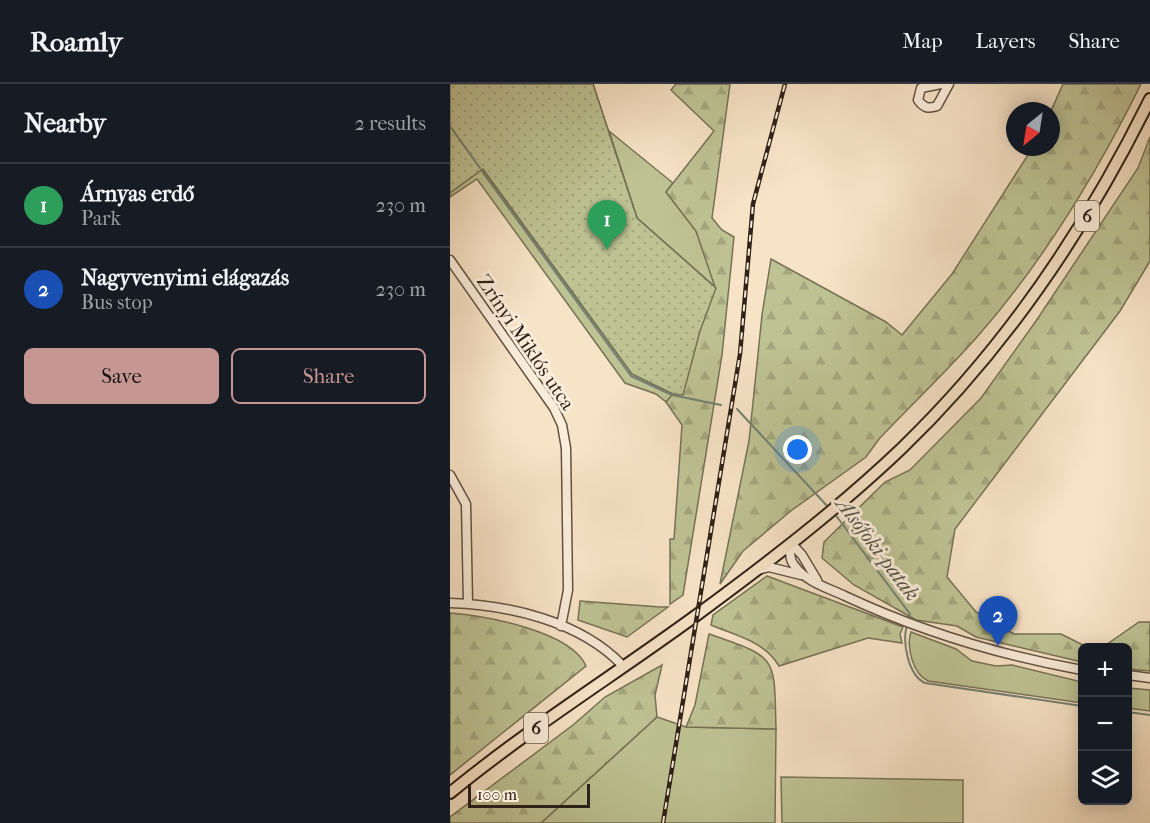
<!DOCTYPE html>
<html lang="en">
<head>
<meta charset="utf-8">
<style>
  :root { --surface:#171b24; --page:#242831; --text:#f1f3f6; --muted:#9ea1a6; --line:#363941; --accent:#c59692 }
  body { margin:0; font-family:"IM FELL French Canon",serif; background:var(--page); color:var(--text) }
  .controls { position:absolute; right:18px; bottom:18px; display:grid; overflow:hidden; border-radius:9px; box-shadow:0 3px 15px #0003 }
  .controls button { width:54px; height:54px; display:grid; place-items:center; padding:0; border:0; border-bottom:2px solid var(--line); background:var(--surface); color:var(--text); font:30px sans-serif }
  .compass { position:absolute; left:556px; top:18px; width:54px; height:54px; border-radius:50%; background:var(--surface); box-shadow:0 3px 15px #0003; rotate:210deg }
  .scale { position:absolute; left:18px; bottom:15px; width:122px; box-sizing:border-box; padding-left:6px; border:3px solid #302218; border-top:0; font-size:16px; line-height:21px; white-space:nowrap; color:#302218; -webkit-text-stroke:4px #faedda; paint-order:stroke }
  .you { position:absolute; left:348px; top:366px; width:21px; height:21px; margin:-15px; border:4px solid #fff; border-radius:50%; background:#1a73e8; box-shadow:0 0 0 9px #1a73e833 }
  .badge { display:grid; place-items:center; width:39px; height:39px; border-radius:50%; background:var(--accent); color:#fff; font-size:20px; font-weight:700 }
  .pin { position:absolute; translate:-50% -50px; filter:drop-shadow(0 2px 3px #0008) }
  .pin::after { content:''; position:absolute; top:32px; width:21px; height:18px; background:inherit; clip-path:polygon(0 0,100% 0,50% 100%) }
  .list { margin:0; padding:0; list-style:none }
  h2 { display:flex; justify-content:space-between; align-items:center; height:78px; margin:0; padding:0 24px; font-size:26px }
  h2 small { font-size:20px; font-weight:400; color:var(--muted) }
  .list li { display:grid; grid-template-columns:39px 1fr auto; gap:18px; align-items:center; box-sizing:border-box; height:84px; padding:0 24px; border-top:2px solid var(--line) }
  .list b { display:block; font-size:22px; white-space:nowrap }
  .list p { margin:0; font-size:20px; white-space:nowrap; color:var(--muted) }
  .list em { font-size:20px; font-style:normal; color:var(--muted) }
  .actions { display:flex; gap:12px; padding:18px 24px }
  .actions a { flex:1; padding:14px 0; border:2px solid var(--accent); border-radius:9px; text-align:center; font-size:21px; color:var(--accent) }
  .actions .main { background:var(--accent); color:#111 }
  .icon { flex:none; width:33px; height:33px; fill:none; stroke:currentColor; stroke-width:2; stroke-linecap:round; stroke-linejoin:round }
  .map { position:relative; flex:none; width:700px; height:739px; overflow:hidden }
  header { display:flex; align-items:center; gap:36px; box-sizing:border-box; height:84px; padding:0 30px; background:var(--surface); border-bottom:2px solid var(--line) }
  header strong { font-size:28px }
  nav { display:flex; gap:33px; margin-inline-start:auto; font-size:21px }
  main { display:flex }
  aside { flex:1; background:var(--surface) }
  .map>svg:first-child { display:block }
  .green { fill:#bec394; stroke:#777256; stroke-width:1.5 }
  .forest { fill:url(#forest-firs); stroke:#777256; stroke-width:1.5 }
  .park { fill:url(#park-dots); stroke:#777256; stroke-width:1.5 }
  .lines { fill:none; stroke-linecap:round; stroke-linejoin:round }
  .stream { stroke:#728072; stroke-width:2 }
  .minor-casing { stroke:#625244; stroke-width:11 }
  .major-casing { stroke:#302218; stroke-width:14 }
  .minor { stroke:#faedda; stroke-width:8 }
  .major { stroke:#f7e3c6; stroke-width:10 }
  .rail-casing { stroke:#302218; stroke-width:4.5 }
  .rail { stroke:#faedda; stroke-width:2; stroke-dasharray:7; stroke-linecap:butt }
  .labels { text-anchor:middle; stroke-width:6; stroke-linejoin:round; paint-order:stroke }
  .shield { fill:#faedda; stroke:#6d5f52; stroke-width:1.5 }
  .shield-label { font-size:18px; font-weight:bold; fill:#302218 }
  .street-label { font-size:20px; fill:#302218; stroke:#faedda }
  .water-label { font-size:21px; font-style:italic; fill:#515145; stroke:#faedda }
</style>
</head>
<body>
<header>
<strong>Roamly</strong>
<nav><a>Map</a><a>Layers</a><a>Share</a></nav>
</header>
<main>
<aside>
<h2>Nearby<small>2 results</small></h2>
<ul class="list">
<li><span class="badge" style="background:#2e9e5b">1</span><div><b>Árnyas erdő</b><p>Park</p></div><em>230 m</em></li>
<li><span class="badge" style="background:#1a4fb4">2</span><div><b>Nagyvenyimi elágazás</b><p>Bus stop</p></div><em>230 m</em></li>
</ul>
<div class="actions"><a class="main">Save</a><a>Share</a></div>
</aside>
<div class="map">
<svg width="700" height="739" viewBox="0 0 700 739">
  <defs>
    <pattern id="forest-firs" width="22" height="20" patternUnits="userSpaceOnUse" patternTransform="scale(1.5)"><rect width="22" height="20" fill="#bec394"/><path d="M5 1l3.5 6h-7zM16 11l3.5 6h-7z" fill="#a4a77f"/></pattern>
    <pattern id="park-dots" width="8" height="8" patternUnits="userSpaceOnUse" patternTransform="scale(1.5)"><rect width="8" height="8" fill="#bec394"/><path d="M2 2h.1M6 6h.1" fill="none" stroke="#a4a77f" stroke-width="1.8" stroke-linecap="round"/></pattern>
  </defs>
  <rect width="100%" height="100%" fill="#f7e3c6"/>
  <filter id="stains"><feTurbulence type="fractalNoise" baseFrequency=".00333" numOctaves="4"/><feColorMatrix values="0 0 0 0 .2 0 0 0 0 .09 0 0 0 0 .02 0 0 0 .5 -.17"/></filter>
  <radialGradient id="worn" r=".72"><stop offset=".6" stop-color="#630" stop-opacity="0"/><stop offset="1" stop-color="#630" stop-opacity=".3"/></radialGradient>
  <path class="green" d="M159,47l64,52 -7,9 30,39 20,57 -79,-70z
    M32,85l150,205 41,20 -7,8 -10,-8 -31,-11 -148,-204 -27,18v-4z
    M461,548l45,17 16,12 24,5 16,-1 70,17v21l-154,-22c-15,-7 -22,-34 -17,-49z
    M678,604l22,2v21l-22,-3z
    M207,633l29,10 90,2 -1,94h-234z
    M331,693l182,3v43h-181z"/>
  <path class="forest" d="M0,0h143l44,134 78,69 -19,-56 -30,-39 48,-61 -43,-41 5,-6h54l-18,134 10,12 12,7 -12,118 -39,240 -13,9v-65h4l8,-114 -16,-23 7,-8 -25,-11z
    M613,0h78c-44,89 -98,178 -164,253 -31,35 -66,68 -98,102l-13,18 -74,53 -49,41 -23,33 29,-143 13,-126 9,-56 115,63 16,13 50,-61 81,-127h18v-36z
    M700,53v124l-30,50 -165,218 -8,48 29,35 38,22h47l26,13 -5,1v14l-106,-25 -19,-11 -41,-6 -62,-35 -32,-27 2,-16 61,-60 25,-12 71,-72 55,-77 102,-153z
    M317,492l136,51 -3,7 2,9 -34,-5 -89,28c-15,-25 -42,-30 -68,-41l2,-10z
    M130,517l80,6h8l-41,30 -49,-17z
    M0,529c36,3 121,18 136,53l-136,109z
    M689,538h11v49l-22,-2v-21l-25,-1z
    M259,550c70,24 65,22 67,95l-90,-2 9,-22z
    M212,581l-7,30 2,22 -116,106h-91v-6l123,-92 32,-28z"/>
  <path class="park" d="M0,0h143l44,134 79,70 -16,43 -17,64 -10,-1 -41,-20 -149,-205 -33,24z"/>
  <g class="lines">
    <path class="stream" d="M0,42l30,42
      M31,86l150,206 41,19 49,10
      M287,325l93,100
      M384,429l76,101 -2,5
      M457,541c-5,17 1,50 18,58l157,23
      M678,628l22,3"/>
    <g class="minor-casing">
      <path id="minor" d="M491,0l-20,4 -3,12c6,8 10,9 19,6l12,-22
        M0,176l104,148 8,17 4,23 2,142 -7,36
        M0,391l16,29 2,99
        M341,459c-1,8 -2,16 3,22 12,17 34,23 51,31 77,36 154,59 237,74
        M341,459l11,12 15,25
        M308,486l11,-3 32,8
        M0,519c59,2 130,18 172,62
        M678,591l22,3"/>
    </g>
    <g class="major-casing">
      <path id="major" d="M0,709c78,-64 163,-117 244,-176 72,-53 143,-107 207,-168 104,-100 185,-220 249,-350"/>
    </g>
    <use href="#minor" class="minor"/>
    <use href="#major" class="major"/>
    <g class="rail-casing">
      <path id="rail" d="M213,739l77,-469 13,-150 32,-120"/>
    </g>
    <use href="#rail" class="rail"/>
  </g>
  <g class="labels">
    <g class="shield">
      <rect x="625" y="117" width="24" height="30" rx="4.5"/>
      <rect x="74" y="629" width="24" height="30" rx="4.5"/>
    </g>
    <g class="shield-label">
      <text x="637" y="138">6</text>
      <text x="86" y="650">6</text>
    </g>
    <g class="street-label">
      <text transform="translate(76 258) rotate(56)" y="7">Zrínyi Miklós utca</text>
    </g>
    <g class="water-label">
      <text transform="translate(428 465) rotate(53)" y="7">Alsófoki-patak</text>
    </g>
  </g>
  <rect width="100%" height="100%" filter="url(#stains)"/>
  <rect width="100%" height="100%" fill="url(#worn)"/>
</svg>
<div class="controls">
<button>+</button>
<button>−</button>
<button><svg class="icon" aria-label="layers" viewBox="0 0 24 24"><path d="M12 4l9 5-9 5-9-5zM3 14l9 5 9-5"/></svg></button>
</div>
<svg class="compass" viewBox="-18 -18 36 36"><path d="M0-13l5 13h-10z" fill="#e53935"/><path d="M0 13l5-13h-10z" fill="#9ea1a6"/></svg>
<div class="scale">100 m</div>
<div class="you"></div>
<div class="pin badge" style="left:157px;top:166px;background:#2e9e5b">1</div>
<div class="pin badge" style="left:548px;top:562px;background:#1a4fb4">2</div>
</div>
</main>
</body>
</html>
